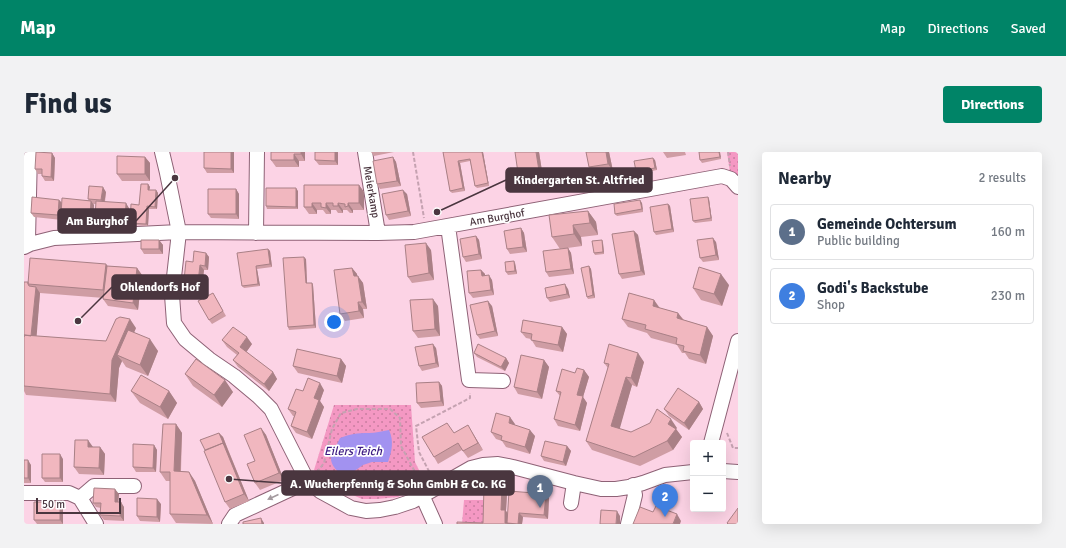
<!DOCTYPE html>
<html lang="en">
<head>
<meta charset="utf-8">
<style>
  :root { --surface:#fff; --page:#f2f2f3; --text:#1f2937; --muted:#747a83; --line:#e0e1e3; --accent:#008467 }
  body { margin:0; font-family:Signika,sans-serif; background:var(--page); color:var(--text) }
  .controls { position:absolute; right:12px; bottom:12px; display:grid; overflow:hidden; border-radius:4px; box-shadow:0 4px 16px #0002 }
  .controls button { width:36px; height:36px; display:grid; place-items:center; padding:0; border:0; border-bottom:1px solid var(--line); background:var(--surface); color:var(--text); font:20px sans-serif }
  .scale { position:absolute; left:12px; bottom:10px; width:85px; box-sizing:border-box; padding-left:4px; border:2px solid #4a363f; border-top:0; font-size:11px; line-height:14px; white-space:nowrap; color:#4a363f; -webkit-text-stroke:3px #fff; paint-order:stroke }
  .you { position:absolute; left:310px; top:170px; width:14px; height:14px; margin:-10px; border:3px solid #fff; border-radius:50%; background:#1a73e8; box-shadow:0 0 0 6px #1a73e833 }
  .badge { display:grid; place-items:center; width:26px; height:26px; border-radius:50%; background:var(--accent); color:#fff; font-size:13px; font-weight:700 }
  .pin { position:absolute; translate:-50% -33px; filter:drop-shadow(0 1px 2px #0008) }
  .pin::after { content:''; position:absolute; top:21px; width:14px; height:12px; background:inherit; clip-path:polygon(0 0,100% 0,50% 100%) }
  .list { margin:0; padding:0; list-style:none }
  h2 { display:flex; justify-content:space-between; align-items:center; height:52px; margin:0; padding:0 16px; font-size:17px }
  h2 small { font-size:13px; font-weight:400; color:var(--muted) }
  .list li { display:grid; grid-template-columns:26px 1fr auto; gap:12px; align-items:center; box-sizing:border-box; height:56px; margin:0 8px 8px; padding:0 8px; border:1px solid var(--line); border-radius:4px }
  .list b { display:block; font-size:15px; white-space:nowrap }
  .list p { margin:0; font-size:13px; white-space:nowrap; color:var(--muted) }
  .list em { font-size:13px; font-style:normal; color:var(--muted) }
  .map { position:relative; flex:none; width:714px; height:372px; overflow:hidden; border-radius:4px }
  header { display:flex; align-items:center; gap:24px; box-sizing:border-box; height:56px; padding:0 20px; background:var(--accent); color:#fff }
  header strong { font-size:19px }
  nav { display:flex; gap:22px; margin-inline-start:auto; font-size:14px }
  .intro { display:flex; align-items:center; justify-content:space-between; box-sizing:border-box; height:96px; padding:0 24px }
  h1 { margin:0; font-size:28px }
  .button { padding:10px 18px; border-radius:4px; background:var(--accent); color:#fff; font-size:14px; font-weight:700 }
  main { display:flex; gap:24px; padding:0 24px }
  aside { flex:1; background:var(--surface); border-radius:4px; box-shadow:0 4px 16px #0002 }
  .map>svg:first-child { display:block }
  .park { fill:url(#park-dots) }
  .water { fill:#a292f0 }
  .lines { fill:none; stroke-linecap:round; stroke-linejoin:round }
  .minor-casing { stroke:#8e6276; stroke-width:16 }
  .path { stroke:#c5a2b1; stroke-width:2; stroke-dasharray:4 2; stroke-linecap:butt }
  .minor { stroke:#fff; stroke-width:14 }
  .wall { fill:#cf9da4 }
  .shaded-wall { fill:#a98086 }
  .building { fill:#f1b7bf; stroke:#a98086 }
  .oneway { fill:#a49a9f }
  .labels { text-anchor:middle; stroke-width:3.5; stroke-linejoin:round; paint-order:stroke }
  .street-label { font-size:11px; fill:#4a363f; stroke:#fff }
  .water-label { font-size:12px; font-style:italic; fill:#3c1a82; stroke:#fff }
  .leader { fill:none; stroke:#4a363f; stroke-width:1.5 }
  .callout-dot { fill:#4a363f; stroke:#fff; stroke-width:1.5 }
  .callout { fill:#4a363f; stroke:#4a363f; stroke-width:1.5 }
  .callout-label { font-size:12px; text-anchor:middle; font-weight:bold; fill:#fff }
</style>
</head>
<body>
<header>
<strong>Map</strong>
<nav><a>Map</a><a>Directions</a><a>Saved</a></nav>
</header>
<div class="intro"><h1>Find us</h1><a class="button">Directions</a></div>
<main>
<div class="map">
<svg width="714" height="372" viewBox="0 0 714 372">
  <defs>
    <pattern id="park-dots" width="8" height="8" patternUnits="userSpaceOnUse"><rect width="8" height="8" fill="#f498c3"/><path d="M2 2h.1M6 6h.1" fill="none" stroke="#c87da0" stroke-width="1.8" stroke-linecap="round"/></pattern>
  </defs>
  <rect width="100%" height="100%" fill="#fcd3e5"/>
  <path class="park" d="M703,0h11v35l-7,-8z
    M310,253h77l4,57 10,20 -11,5 -16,10 -21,2h-15l-30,-13 -18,-16z
    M440,348h24v24h-26z"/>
  <path class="water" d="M365,278c5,11 3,21 -1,32h-16l-9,3 -17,12c-7,-4 -16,-11 -15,-20 1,-5 7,-14 9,-19 10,-4 17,-5 29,-5 6,0 13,-2 20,-3z"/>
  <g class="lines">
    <g class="minor-casing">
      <path id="minor" d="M138,0l5,21 12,59 -7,63 2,28 11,16 24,20 25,17 24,20 13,13 36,71 13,11 31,17 15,3 14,-1 15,-3 18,-6 58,-33 12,-3 15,-1 15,3 61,16 27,6h15l13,-2 14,-4 22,-8 28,-3
        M341,0l13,81
        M424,74l21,154 34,1
        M232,81l1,-81
        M6,92l-2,-5 2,-87
        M0,95l6,-3 24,-6 125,-6 199,1 36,-1 308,-56 9,3 7,8
        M687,291l27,-102
        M699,319l15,1
        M0,341h45l11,5 16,26
        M398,343l13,29
        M56,346l14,-12h40
        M547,351l3,-20
        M205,372l6,-9 56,-26 16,-9
        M604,372l7,-29 -2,-10"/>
    </g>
    <path class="path" d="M389,0l11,66
      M704,0l2,14
      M703,281l6,15h5
      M293,320l7,-9 8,-34 9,-16 16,-4h33l10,9 1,28 20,37
      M408,325l-13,-25 -3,-26 54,-28v-5"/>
    <use href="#minor" class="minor"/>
  </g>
  <path class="wall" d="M210,0v21h-27l-3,-5z
    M247,0h34v9h-6v6h-23l-5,-7z
    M291,0h23v13h-19l-4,-5z
    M347,0h23l-20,4z
    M419,0h40l6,34 -12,2 -2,-2 -5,-25 -10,2 5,28 -13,2 -2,-2z
    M515,0l5,32 -20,3 -5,-7z
    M562,0h23l4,19 -19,3 -5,-7z
    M639,0h22l1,3 -19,3z
    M675,0h21l1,7 -19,4 -2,-3z
    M28,1l3,5 -1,23h-9l-3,-5v-2h-4l-3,-5z
    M121,5l5,6v18h-28l-5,-7z
    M369,5l3,5 5,24 -21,3 -3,-5z
    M631,8l2,10 -20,4 -1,-3z
    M559,22l2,9 -19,3 -2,-3z
    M124,32l2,3 -1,3h7l2,3 -1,16h-8l-1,17 -16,-1 -2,-2 9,-18z
    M280,33h55l5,7v18h-11v3h-3l-3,-3h-4v3h-5l-2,-3h-5v4h-5l-3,-4h-6v4h-8l-5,-7z
    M212,37l3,5v25l-28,-1 -3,-4z
    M274,39v18h-31l-1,-3z
    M82,40l-1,10 24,6 -1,17 -29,-2 -4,-5 1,-14h-3l1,1 -1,17 -6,-1v4l-9,-1 -2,-4 -12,-1 -2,-3v4l-28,-3 -3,-4 28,-13 3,3 27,-3 -1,-1z
    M383,42l4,22 -22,4 -3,-5z
    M684,45l1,2 3,22 -17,2 -2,-2z
    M618,51l1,9 -26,4 -2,-2z
    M644,52l2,2 4,26 -18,3 -2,-3z
    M564,59l8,11 2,13 -17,2 1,9 -22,3 -8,-12z
    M497,76l3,5 3,19 -17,2 -3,-5z
    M610,79l4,4 7,40 -23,4 -3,-5z
    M452,84l3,4 3,19 -16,3 -3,-5z
    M135,88l4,5v9h-19l-3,-5z
    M578,88l1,3 1,11 -9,1 -1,-2z
    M692,90l3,18 -16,2 -3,-4z
    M544,96l3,5 3,21 -25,3 -3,-5z
    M244,97l2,2 2,16 -15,2 3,17 -16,2 -2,-2z
    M407,98l3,30 -22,3 -4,-6z
    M182,101l3,4 -1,13h-4l-2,16 -15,-1 -3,-5 9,-18z
    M282,107l1,24h5l1,2 3,43 -27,2 -1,-3z
    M491,111l2,11 -9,1 -2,-3z
    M83,114l30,2 5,7 -4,35 -30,-4 -5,-7 1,-1 -64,-5 -4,43 70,5 30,-13 -2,4 24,19 -10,25 -22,-9 -4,-6 -3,7 -3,34 -90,-7 -2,-4v-109h4z
    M565,114l2,3 4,29 -7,1 -1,-2z
    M328,116l5,6v2l6,7 4,26h-4l1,9 -19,3 -5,-7z
    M457,118l4,4v2l7,4 2,15 -21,3 -4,-5z
    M705,133l-7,21 -21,-6 -8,-12z
    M544,137l2,9 -20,4 -3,-4z
    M192,146l10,18 -14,8 -3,-4z
    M630,148l6,8 18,5 6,7 23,7 6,9 -7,28 -17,-5 -4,-6h-3l-5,-8 -26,-7 -4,-5 -19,-6 -6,-8z
    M414,154l2,30 -22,2 -5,-7z
    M468,154l6,30 -18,3 -3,-4z
    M538,175l5,7 -4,18 -27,-5 -5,-8 -5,-1 -5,-6z
    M198,188l30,4 -6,8 27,20 4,7 -8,12 -31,-24 -5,-7 4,-5 -10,-8z
    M412,196l3,19 -17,4 -3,-5z
    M450,201l32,5 3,5 -4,8 -28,-14z
    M317,207l5,7 -4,17 -44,-10 -5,-7z
    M520,208l5,7 -7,32 -24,-5 -4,-7z
    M620,210l-7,25 -5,-2 -13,44 12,3 46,-4 -1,1 6,8 -9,13 -33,16 -48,-16 -6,-9 22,-73 -4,-5z
    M560,218l5,7 -6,20 4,6 -7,28 -22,-5 -4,-7 6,-23 -4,-5 19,-18z
    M161,222l48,18 -11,15 -29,-21z
    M415,230l3,4 2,20 -23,2 -4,-5z
    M300,238l-4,11 4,6 -12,32 -16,-6 -5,-7 3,-10h-1l-5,-7 15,-18z
    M107,239h38l8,12 -9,16 -28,-16z
    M675,250l4,7 -14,21 -20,-14 -5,-7z
    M152,272l6,9 -1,38 8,1 6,9 18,43 -37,-1 -6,-9v-33h-4l-6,-9z
    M491,272v1l20,11 -5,18 -24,-7 -4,-6 -6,-2 -5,-7z
    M237,276l5,7 18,45 -24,10 -5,-7v-22z
    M448,280l11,18 -15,8 -6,-8 -24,14 -4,-7 20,-24z
    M195,281l4,4 26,64 -19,8 -5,-7z
    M130,293l3,5 -1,22h-20l-3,-5z
    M543,294l4,5 -5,15 -22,-5 -3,-5z
    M69,295h7l5,7 -1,21 -25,-1 -5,-7z
    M39,307v23h-18l-3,-4z
    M0,308l7,5v18h-7z
    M478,334l5,7 -1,18 2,2 41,-15 -1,21 -25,-2 -1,7h-65l26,-1z
    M95,342l-1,8 6,5v14l-20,-1 -4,-5 1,-7 -5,-1 -3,-4z
    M36,350l3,5v17h-26l-3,-4z
    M137,352l-1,18 -20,-1 -3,-5z"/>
  <path class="shaded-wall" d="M207,0h3v21l-3,-4z
    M277,0h4v9l-4,-7z
    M311,0h3v13l-3,-4z
    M458,0h1l6,34 -1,-3z
    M512,0h3l5,32 -4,-7z
    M582,0h3l4,19 -5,-7z
    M695,0h1l1,7 -1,-2z
    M28,1l3,5 -1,23 -3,-4z
    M270,2l5,7v6l-5,-7z
    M121,5l5,6v18l-5,-7z
    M369,5l3,5 5,24 -4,-5z
    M629,6l2,2 2,10 -2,-2z
    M434,9l2,2 5,28 -2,-3z
    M558,19l1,3 2,9 -2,-2z
    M124,32l2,3 -1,5 -1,-2z
    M335,33l5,7v18l-5,-7z
    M79,35l3,5 -2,13 -3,-5z
    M272,36l2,3v18l-2,-2z
    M212,37l3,5v25l-3,-5z
    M132,38l2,3 -1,16 -2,-2z
    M379,38l4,4 4,22 -3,-5z
    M684,45l1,2 3,22 -1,-3z
    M35,48l4,4 -2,11 1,1v4l-4,-5z
    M616,48l2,3 1,9 -1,-3z
    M67,49l3,4 -1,17 -3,-5z
    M102,51l3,5 -1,17 -3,-5z
    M288,51l5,7v4l-5,-7z
    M302,51l5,7v4l-5,-6z
    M314,51l5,7v3l-5,-7z
    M324,51l5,7v3l-5,-7z
    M644,52l2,2 4,26 -2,-3z
    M123,54l2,3 -1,17 -2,-2z
    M564,59l8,11 2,13 -8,-12z
    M59,64l4,5v4l-4,-5z
    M549,73l8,12 1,9 -8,-12z
    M497,76l3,5 3,19 -4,-5z
    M610,79l4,4 7,40 -4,-4z
    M452,84l3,4 3,19 -3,-5z
    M689,86l3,4 3,18 -3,-5z
    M135,88l4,5v9l-4,-5z
    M578,88l1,3 1,11 -1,-2z
    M402,91l5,7 3,30 -5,-7z
    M544,96l3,5 3,21 -3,-5z
    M244,97l2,2 2,16 -2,-3z
    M182,101l3,4 -1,13 -3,-4z
    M280,105l2,2 1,27 -1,-3z
    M490,109l1,2 2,11 -2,-3z
    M82,112l6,8 -3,27 -6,-9z
    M176,113l4,5 -2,16 -4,-4z
    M232,114l1,3 3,17 -2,-2z
    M565,114l2,3 4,29 -2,-3z
    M113,116l5,7 -4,35 -5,-7z
    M328,116l5,6 1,9 -4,-7z
    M457,118l4,4v7l-3,-5z
    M697,122l8,11 -7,21 -8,-12z
    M465,123l3,5 2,15 -3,-5z
    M334,124l5,7 4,26 -5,-7z
    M288,131l1,2 3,43 -2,-3z
    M541,132l3,5 2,9 -3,-4z
    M12,135l4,6 -4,51 -5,-7z
    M409,147l5,7 2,30 -5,-7z
    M630,148l6,9 -7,-3z
    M464,149l4,5 6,30 -3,-5z
    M334,150l5,7 1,9 -5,-7z
    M654,161l6,8 -7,-3z
    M106,167l6,9 -13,30 -6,-3 5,6 -3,7 -3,34 -6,-8 2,-34z
    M538,175l5,7 -4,18 -5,-7z
    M683,175l6,9 -7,28 -6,-9z
    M223,185l5,7 -7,10 -5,-7z
    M126,187l8,12 -10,25 -8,-11z
    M409,192l3,4 3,19 -3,-4z
    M614,201l6,9 -7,25 -6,-9z
    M482,206l3,5 -4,8 -4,-4z
    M317,207l5,7 -4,17 -5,-7z
    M520,208l5,7 -7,32 -5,-7z
    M560,218l5,7 -6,20 4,6 -7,28 -5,-6 2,-30z
    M249,220l4,7 -8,12 -5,-7z
    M602,225l6,8 -14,50 -7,-9z
    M201,228l8,12 -11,15 -8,-12z
    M415,230l3,4 2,20 -3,-5z
    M296,231l4,7 -4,11 4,6 -12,32 -5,-7 7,-34z
    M145,239l8,12 -9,16 -8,-12z
    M675,250l4,7 -14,21 -5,-7z
    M486,265l5,7 -1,6 -5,-7z
    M647,267l6,9 -1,1 6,8 -9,13 -6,-9 1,-17z
    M152,272l6,9 -2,47 -6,-9z
    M444,273l4,7 11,18 -5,-7z
    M237,276l5,7 18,45 -5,-7z
    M506,278l5,6 -5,18 -5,-7z
    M195,281l4,4 5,13 -4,-5z
    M64,288l5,7h-5z
    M199,291l5,7 21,51 -5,-7z
    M130,293l3,5 -1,22 -3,-4z
    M543,294l4,5 -5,15 -3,-4z
    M76,295l5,7 -1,21 -5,-7z
    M36,302l3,5v23l-3,-4z
    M4,308l3,5v18l-3,-5z
    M165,320l6,9 18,43 -6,-9z
    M478,334l5,7 -1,18 4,6v7h-5l-4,-14z
    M91,337l4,5 -1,12 -3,-4z
    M522,342l3,4 -1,21 -4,-4z
    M133,347l4,5 -1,18 -3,-5z
    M36,350l3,5v17l-3,-4z
    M97,350l3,5v14l-4,-5z
    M593,359l3,5v8h-4z
    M495,361l4,4 -1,7h-4z
    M653,362l4,7 -1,3h-7z
    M237,366l3,5v1h-2z"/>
  <path class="building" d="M12,0l16,1 -1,24 -9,-1v-7h-7z
    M180,0h27v17l-27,-1z
    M247,0h30v2h-7v6h-23z
    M291,0h20v9l-20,-1z
    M419,0h39l6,31 -13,3 -5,-27 -12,2 5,27 -13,3z
    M491,0h21l4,25 -21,3z
    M562,0h20l2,12 -19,3z
    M675,0h20l1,5 -20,3z
    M93,4l28,1v17h-28z
    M369,5l4,24 -20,3 -4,-23z
    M629,6l2,10 -19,3 -2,-10z
    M117,32h7v6h8l-1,17 -8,-1 -1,18 -16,-1 1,-19 8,1z
    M280,33h55v18h-11v3l-3,1v-3l-7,-1v3h-5v-3h-7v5l-5,-1v-4h-9v4h-8z
    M65,34l14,1 -2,13 -13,-1z
    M242,36h30v19l-30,-1z
    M184,37h28v25h-28z
    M379,38l5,21 -22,4 -4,-21z
    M8,45l27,3 -1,15 -27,-2z
    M684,45l3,21 -18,3 -3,-22z
    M38,46l29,3 -1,16 -7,-1v4l-8,-1v-3l-14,-1z
    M616,48l2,9 -27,5 -1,-10z
    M72,49l30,2 -1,17 -30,-2z
    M644,52l4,25 -18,3 -4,-25z
    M564,59l2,12 -17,2 1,9 -22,3 -3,-22z
    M497,76l2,19 -16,2 -3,-18z
    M610,79l7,40 -22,3 -7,-40z
    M452,84l3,18 -16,3 -3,-18z
    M689,86l3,17 -16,3 -3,-18z
    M117,88h18v9h-18z
    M578,88l1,12 -9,1 -2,-12z
    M402,91l3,30 -21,4 -3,-32z
    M544,96l3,21 -25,3 -3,-21z
    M244,97l2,15 -14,2 2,18 -16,2 -5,-33z
    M170,99l12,2 -1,13 -5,-1 -2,17 -14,-2 2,-19 7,1z
    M280,105l2,26h6l2,42 -26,2 -5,-69z
    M6,106l76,6 -3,26 -75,-6z
    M490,109l1,10 -9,1 -1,-10z
    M83,114l30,2 -4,35 -30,-4z
    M565,114l4,29 -6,2 -6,-29z
    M675,115l22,7 -7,20 -21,-6z
    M328,116l2,8h4l4,26h-4l1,9 -19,3 -6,-44z
    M457,118l1,6 7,-1 2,15 -22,3 -2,-22z
    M0,130h4v2l1,2 7,1 -5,49 -7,-1v2z
    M541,132l2,10 -20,4 -2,-10z
    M189,141l10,18 -14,9 -11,-19z
    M605,141l25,7 -1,6 25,7 -1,5 30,9 -7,28 -17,-4 1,-5 -8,-2 1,-6 -32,-9 1,-4 -24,-6z
    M409,147l2,30 -22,2 -3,-31z
    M464,149l7,30 -18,4 -7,-30z
    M96,165l10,2 -18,41 -2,34 -86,-8v-51l82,6 10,-22z
    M499,168l39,7 -4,18 -27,-5 1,-6 -11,-2z
    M209,175l14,10 -7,10 33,25 -9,12 -31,-24 6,-7 -17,-13z
    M104,178l22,9 -10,26 -23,-10z
    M409,192l3,19 -17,3 -4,-19z
    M454,192l28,14 -5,9 -27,-14z
    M585,192l29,9 -7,25 -5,-1 -15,49 20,6 19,-9 7,-14 14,10 -3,5 8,5 -9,12 -33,16 -48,-16 23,-77 -5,-1z
    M273,197l44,10 -4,17 -44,-10z
    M497,203l23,5 -7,32 -23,-5z
    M172,207l29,21 -11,15 -29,-21z
    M553,216l7,2 -7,25 6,1 -8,29 -21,-6 7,-27 -5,-1 6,-22 13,4z
    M117,223l28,16 -9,16 -29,-16z
    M284,226l12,5 -6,15 5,2 -12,32 -16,-6 5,-14 -8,-3 8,-20 7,2z
    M415,230l2,19 -24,2 -1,-20z
    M654,236l21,14 -15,21 -20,-14z
    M472,261l14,4 -1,6 21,7 -5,17 -24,-7 1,-4 -11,-4z
    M423,271l7,10 14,-8 10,18 -15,8 -5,-8 -24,14 -12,-20z
    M139,272h13l-2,47 15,1 18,43 -37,-1v-42h-10z
    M237,276l18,45 -24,10 -8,-19 8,-3 -11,-26z
    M195,281l5,12 -1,-2 -18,7 -5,-10z
    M51,288h13v7h12l-1,21 -25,-1z
    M521,289l22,5 -4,16 -22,-6z
    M199,291l21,51 -19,8 -21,-51z
    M109,292l21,1 -1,23 -20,-1z
    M18,302h18v24h-18z
    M0,308h4v18h-4z
    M460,334h18l-1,24h4v13l7,1h-55v-2l26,1z
    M70,336l21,1v13h6l-1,14 -20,-1 1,-12h-8z
    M485,339l37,3 -2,21 -25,-2 -1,11 -11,-1z
    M113,346l20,1v18l-20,-1z
    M10,350h26v18h-26z
    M632,354l21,8 -4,10h-40l7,-17 13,5z
    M714,356v16h-10l-1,-1z
    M577,358l16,1 -1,13h-16z
    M237,366l1,6h-19v-2z"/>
  <defs><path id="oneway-solid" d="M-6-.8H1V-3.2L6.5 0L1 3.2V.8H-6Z"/></defs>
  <use class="oneway" href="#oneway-solid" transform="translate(249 345) rotate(156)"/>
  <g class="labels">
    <g class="street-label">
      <text transform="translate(348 40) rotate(80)" y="4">Meierkamp</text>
      <text transform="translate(473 65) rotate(-10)" y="4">Am Burghof</text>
    </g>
    <g class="water-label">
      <text x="329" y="303">Eilers Teich</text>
    </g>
  </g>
  <path class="leader" d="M413 60L482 28M151 26L112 69M54 169L88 135M205 327L258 331"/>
  <g class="callout-dot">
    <circle cx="413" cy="60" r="4"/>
    <circle cx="151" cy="26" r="4"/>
    <circle cx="54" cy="169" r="4"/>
    <circle cx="205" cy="327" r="4"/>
  </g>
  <g class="callout">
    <rect x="482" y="16" width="146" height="24" rx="4"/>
    <rect x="34" y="57" width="78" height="24" rx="4"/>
    <rect x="88" y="123" width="96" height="24" rx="4"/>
    <rect x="258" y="319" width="232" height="24" rx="4"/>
  </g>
  <g class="callout-label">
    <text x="555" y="32">Kindergarten St. Altfried</text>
    <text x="73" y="73">Am Burghof</text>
    <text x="136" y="139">Ohlendorfs Hof</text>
    <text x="374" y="336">A. Wucherpfennig &amp; Sohn GmbH &amp; Co. KG</text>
  </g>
</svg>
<div class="controls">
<button>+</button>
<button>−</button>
</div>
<div class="scale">50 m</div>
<div class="you"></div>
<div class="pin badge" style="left:516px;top:356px;background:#5c6f8a">1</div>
<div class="pin badge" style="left:641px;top:365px;background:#3f7fe0">2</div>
</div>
<aside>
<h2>Nearby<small>2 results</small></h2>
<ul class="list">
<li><span class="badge" style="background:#5c6f8a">1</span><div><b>Gemeinde Ochtersum</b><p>Public building</p></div><em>160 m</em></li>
<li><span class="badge" style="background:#3f7fe0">2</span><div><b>Godi's Backstube</b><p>Shop</p></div><em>230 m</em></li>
</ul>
</aside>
</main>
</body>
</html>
